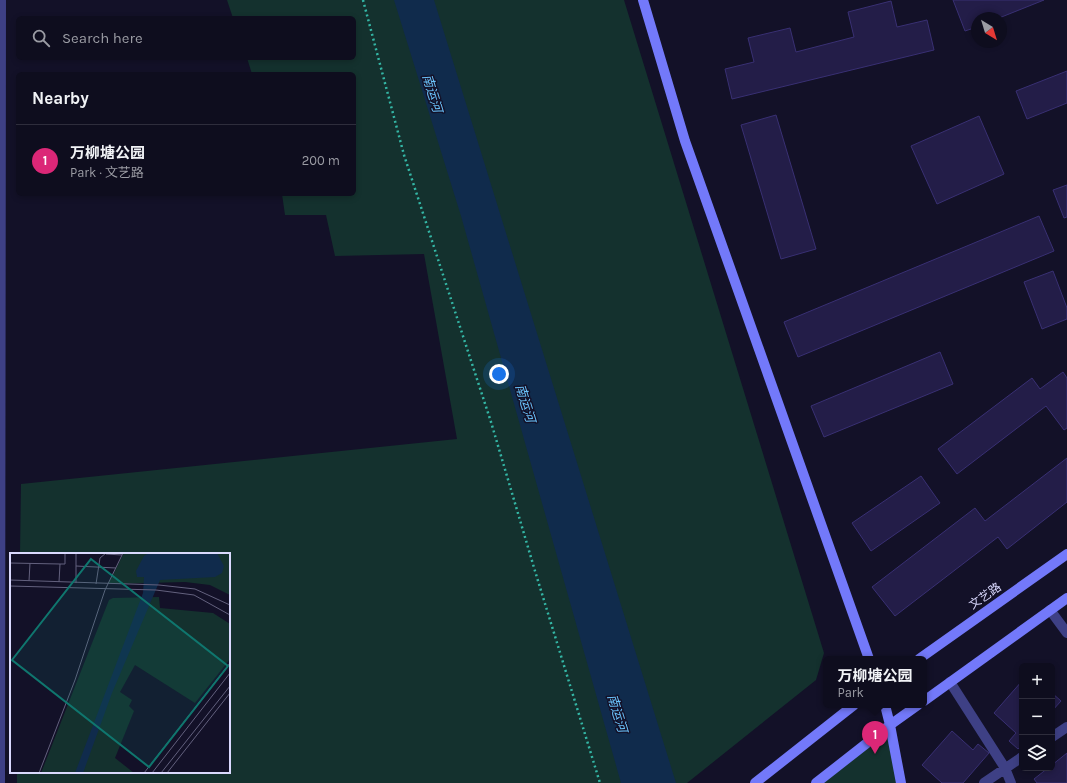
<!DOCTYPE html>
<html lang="en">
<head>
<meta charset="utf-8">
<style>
  :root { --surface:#0e0d1e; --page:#171627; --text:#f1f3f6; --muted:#9b9ca4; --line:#2e2d3c; --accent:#db2777 }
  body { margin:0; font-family:Karla,"Noto Sans SC",sans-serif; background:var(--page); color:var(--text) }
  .controls { position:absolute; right:12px; bottom:12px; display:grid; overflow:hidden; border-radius:6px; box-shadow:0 2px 6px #0003 }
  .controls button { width:36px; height:36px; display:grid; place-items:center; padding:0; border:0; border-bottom:1px solid var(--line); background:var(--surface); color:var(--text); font:20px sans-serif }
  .compass { position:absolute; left:971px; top:12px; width:36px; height:36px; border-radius:50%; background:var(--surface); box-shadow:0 2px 6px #0003; rotate:142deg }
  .you { position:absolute; left:499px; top:374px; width:14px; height:14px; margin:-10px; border:3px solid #fff; border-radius:50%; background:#1a73e8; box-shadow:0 0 0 6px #1a73e833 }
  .badge { display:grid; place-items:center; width:26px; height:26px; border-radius:50%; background:var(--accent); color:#fff; font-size:13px; font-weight:700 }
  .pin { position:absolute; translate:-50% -33px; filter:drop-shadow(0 1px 2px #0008) }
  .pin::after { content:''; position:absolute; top:21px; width:14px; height:12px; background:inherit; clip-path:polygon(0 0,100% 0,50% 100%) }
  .popup { position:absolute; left:823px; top:656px; width:104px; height:52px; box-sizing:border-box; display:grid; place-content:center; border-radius:6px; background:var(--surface); filter:drop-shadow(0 1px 3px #0005); font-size:13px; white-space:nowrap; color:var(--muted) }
  .popup b { font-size:15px; color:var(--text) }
  .popup::after { content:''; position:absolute; left:50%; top:100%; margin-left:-8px; border:8px solid transparent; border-top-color:var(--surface) }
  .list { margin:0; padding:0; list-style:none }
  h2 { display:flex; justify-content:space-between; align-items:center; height:52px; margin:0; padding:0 16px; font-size:17px }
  h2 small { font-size:13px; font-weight:400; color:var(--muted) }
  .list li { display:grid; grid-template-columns:26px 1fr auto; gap:12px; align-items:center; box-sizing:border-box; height:72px; padding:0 16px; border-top:1px solid var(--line) }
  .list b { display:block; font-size:15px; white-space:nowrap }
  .list p { margin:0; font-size:13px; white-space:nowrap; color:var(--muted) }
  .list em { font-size:13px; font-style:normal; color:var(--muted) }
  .icon { flex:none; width:22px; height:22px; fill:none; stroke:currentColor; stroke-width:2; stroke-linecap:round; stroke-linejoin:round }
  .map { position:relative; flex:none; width:1067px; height:783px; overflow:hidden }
  .search { position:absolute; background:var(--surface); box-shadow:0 2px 6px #0003; left:16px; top:16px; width:340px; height:44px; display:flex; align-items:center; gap:10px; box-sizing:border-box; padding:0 14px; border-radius:6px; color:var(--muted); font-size:15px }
  .panel { position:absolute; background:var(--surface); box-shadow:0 2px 6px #0003; left:16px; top:72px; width:340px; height:124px; border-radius:6px }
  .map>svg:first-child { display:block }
  .green { fill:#14312e }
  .water { fill:#102b4c }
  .building { fill:#231d48; stroke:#393073 }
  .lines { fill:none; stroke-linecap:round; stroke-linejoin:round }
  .path { stroke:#34b6a5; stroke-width:2.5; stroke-dasharray:2 3; stroke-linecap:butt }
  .street { stroke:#3e4085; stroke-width:10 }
  .secondary { stroke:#7379fa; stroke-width:10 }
  .labels { text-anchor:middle; stroke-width:3; stroke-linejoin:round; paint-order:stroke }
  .street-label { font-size:12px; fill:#dad9fe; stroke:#131128 }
  .water-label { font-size:13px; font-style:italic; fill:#6ac2fa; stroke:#131128 }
  .inset-road { fill:none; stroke:#63617e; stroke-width:1 }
  .view { fill:#0f766e; fill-opacity:0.15; stroke:#0f766e; stroke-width:2 }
  .inset-edge { fill:none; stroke:#dad9fe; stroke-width:2 }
</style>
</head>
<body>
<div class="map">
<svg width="1067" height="783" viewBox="0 0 1067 783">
  <rect width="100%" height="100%" fill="#131128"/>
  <path class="green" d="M227,0h397l200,653 -8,27 -129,103h-670v-11h212v-218h-209l1,-70 436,-45 -33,-185 -89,2 -9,-41h-41l-3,-21h72v-120h-102l-5,-16h107v-40h-121z
    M890,725l11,58h-81z"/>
  <path class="water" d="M394,0h40l242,783h-55l-160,-567z"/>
  <path class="building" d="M953,0h91l-45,18h-22v9l-12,4z
    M891,1l6,26 30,-7 7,30 -202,49 -7,-30 29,-7 -6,-24 42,-10 6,24 58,-15 -6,-25z
    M1067,71v32l-40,16 -11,-28z
    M776,115l40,134 -35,10 -40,-134z
    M979,116l25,58 -67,30 -26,-58z
    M1067,185v32l-3,1 -11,-28z
    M1039,216l15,35 -256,106 -14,-35z
    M1053,271l14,37v11l-25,10 -18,-47z
    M940,352l13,32 -129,53 -13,-31z
    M1063,372l4,6v50l-3,2 -18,-24 -89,68 -19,-25 94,-71 8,11z
    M1067,458v44l-60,47 -9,-12 -103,79 -23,-29 103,-79 10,13z
    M921,476l19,27 -69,48 -19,-28z
    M1022,681v64l-4,4 -9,-8 7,-8 -22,-20z
    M1052,693l9,8 -9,10z
    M952,731l21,19 5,-6 11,9 -26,30h-21l-20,-18z
    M1067,753v30h-30l-3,-4 14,-11h4v-3z"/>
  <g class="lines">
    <path class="path" d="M363,0l41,155 87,267 44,149 65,212"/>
    <path class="street" d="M1050,610l17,23
      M950,682l55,86 6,15
      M1052,737l15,-10
      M0,783l1,-783
      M984,783l38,-26"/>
    <path class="secondary" d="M643,0l42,141 184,518
      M919,659l148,-105
      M924,701l143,-103
      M885,705l5,20 11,58
      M755,783l99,-78
      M816,783l74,-58 28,-20"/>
  </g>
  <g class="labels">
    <g class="street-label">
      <text transform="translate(985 596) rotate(-35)" y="4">文艺路</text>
    </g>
    <g class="water-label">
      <text transform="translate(433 93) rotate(73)" y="5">南运河</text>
      <text transform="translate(526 403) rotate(73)" y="5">南运河</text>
      <text transform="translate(618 713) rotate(73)" y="5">南运河</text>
    </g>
  </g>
  <g transform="translate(10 553)">
    <rect width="220" height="220" fill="#131128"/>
    <path d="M114,0h106v42l-20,-10 -25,-3 -77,2zM149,44l1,11 53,5 17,11v35l-35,44 -60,-38 -15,27 12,8 -3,6 5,5 -19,47 19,15h-93l68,-173 4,-2z" fill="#14312e"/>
    <path d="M139,0h68l7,13 -2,7 -7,4 -55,3 -48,113 -29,80h-8l68,-180 1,-16h-7l-1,-6 8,-15z" fill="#102b4c"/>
    <path class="inset-road" d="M96,1l16,1M0,10l50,1 -1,18M50,11h5v-11M66,13l40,2M0,27l149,5 36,4 35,16M19,28l1,-18M66,30v-30M86,31l4,-26 6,-5M0,33l146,4 38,5 36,20M29,220l36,-93 30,-90 18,-37M134,220l86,-110M142,220l78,-100M151,220l69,-87M157,220l63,-80"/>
    <path class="view" d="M81,6l137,107 -79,101 -137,-107z"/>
    <rect width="220" height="220" class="inset-edge"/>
  </g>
</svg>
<div class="controls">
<button>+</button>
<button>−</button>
<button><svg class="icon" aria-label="layers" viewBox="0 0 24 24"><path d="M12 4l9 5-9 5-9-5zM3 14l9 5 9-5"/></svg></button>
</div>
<svg class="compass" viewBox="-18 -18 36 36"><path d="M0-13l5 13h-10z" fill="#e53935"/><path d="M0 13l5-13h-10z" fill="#9b9ca4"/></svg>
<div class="you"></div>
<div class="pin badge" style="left:875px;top:754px">1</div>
<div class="popup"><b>万柳塘公园</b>Park</div>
<div class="search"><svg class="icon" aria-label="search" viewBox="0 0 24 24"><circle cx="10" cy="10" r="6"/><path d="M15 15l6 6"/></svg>Search here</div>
<section class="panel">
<h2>Nearby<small></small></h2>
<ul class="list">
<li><span class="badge">1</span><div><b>万柳塘公园</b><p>Park · 文艺路</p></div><em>200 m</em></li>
</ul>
</section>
</div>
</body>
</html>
